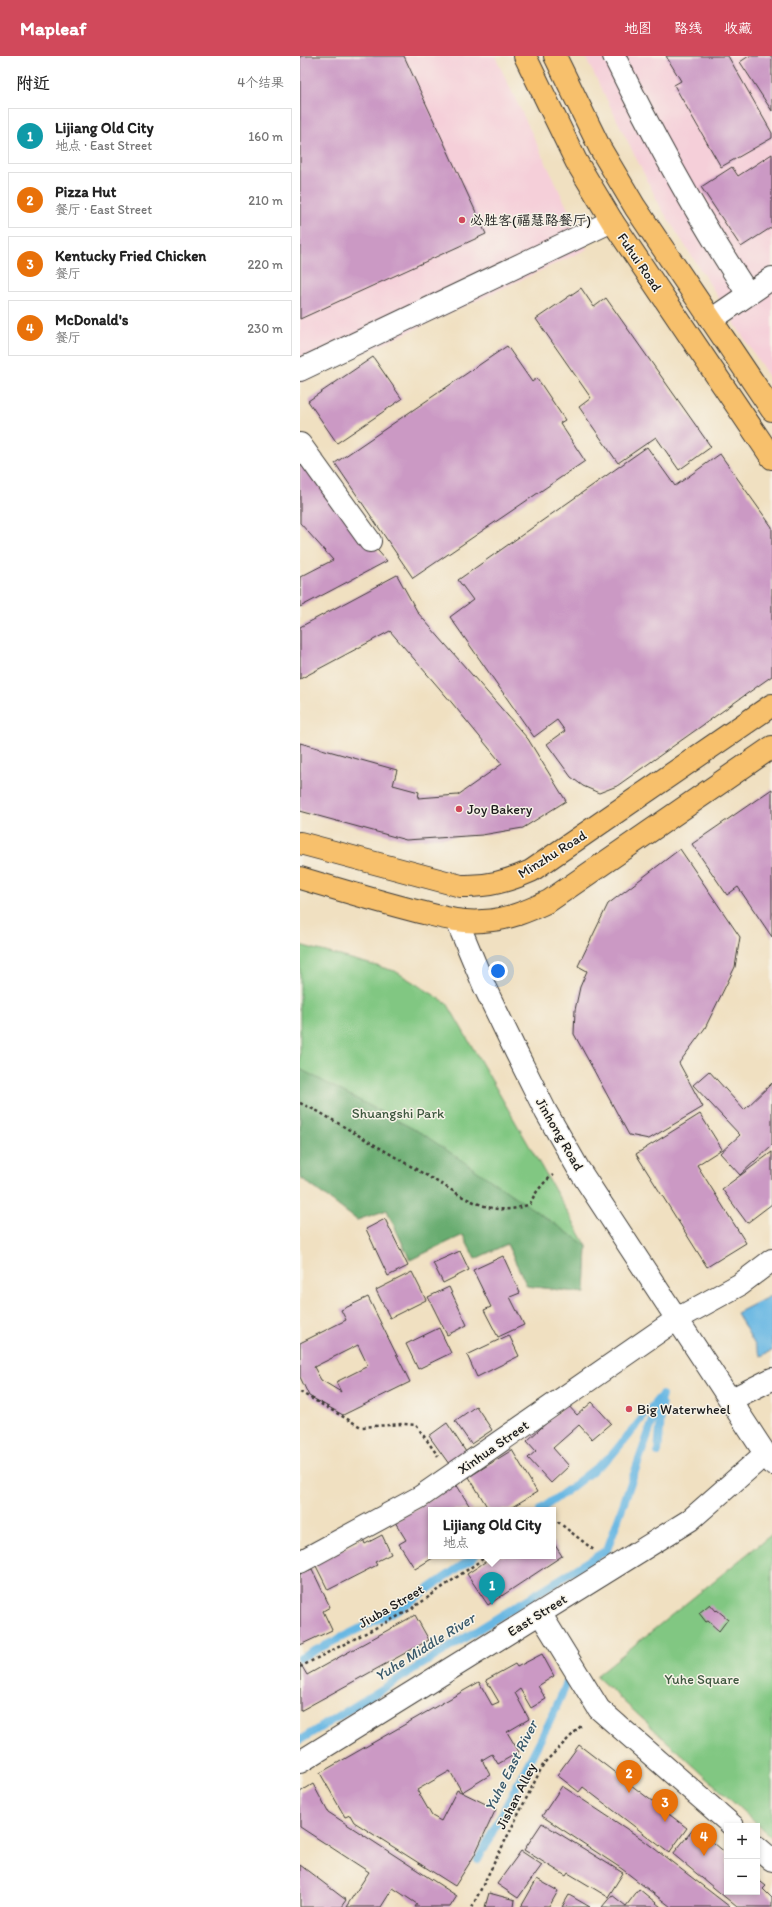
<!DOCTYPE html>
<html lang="zh">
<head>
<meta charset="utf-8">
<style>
  :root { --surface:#fff; --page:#f2f2f2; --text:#222; --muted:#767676; --line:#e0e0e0; --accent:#d1495b }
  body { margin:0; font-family:Itim,"LXGW WenKai TC",sans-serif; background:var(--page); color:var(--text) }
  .controls { position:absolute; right:12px; bottom:12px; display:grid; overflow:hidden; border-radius:0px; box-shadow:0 2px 6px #0003 }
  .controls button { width:36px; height:36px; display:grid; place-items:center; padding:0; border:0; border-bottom:1px solid var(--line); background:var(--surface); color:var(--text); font:20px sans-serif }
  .you { position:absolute; left:198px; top:915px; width:14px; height:14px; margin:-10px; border:3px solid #fff; border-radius:50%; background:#1a73e8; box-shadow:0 0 0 6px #1a73e833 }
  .badge { display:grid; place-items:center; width:26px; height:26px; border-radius:50%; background:var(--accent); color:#fff; font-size:13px; font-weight:700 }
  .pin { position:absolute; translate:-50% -33px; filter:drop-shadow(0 1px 2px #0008) }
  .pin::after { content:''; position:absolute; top:21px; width:14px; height:12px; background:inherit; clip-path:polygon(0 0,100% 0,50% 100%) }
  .popup { position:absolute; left:128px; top:1451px; width:128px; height:52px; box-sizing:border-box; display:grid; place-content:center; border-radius:0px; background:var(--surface); filter:drop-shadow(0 1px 3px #0005); font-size:13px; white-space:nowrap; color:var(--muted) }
  .popup b { font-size:15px; color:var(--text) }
  .popup::after { content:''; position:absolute; left:50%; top:100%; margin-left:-8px; border:8px solid transparent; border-top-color:var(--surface) }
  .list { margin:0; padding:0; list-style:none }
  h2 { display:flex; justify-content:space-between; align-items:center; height:52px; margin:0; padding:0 16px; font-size:17px }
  h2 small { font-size:13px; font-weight:400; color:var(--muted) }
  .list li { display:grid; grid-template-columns:26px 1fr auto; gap:12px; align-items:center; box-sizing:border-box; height:56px; margin:0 8px 8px; padding:0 8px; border:1px solid var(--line); border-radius:0px }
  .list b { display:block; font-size:15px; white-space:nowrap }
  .list p { margin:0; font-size:13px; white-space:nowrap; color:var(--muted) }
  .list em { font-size:13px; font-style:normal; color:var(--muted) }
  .map { position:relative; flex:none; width:472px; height:1851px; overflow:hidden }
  header { display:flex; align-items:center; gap:24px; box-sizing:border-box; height:56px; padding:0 20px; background:var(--accent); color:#fff }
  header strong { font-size:19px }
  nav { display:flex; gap:22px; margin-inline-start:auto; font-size:14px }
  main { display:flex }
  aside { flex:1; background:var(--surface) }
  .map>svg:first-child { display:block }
  .built { fill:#f5cfd9 }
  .green { fill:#81c782; stroke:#4e724f }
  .forest { fill:#68ac70; stroke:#426446 }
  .water { fill:#68b7e3; stroke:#426a80 }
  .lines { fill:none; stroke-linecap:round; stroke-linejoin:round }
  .stream { stroke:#68b7e3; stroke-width:8 }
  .building { fill:#cb99c4; fill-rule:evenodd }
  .minor-casing { stroke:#3c3935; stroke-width:24 }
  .major-casing { stroke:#3c3935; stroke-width:24 }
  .path { stroke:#3c3935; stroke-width:2.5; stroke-dasharray:3 3; stroke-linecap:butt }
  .minor { stroke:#fff; stroke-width:22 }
  .major { stroke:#f7c06c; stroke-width:22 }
  .poi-dot { fill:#d1495b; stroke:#f7f3e8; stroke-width:1.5 }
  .labels { text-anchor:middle; stroke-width:3; stroke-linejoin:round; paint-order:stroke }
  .poi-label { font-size:14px; fill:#1c1c1c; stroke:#f7f3e8; text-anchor:start }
  .street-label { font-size:14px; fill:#1c1c1c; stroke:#f7f3e8 }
  .park-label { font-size:14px; fill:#3f5840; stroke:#f7f3e8 }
  .water-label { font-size:15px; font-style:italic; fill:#3a5a6c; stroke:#f7f3e8 }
</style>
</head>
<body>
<header>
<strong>Mapleaf</strong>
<nav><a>地图</a><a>路线</a><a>收藏</a></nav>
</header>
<main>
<aside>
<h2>附近<small>4个结果</small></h2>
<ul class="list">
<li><span class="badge" style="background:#0f9aa8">1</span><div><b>Lijiang Old City</b><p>地点 · East Street</p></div><em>160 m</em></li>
<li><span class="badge" style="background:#e8710a">2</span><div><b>Pizza Hut</b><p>餐厅 · East Street</p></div><em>210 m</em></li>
<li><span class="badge" style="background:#e8710a">3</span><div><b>Kentucky Fried Chicken</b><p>餐厅</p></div><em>220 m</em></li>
<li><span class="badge" style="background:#e8710a">4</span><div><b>McDonald's</b><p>餐厅</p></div><em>230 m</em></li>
</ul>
</aside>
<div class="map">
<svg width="472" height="1851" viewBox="0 0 472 1851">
  <rect width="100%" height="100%" fill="#f7f3e8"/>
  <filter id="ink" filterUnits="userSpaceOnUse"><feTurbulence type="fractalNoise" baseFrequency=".025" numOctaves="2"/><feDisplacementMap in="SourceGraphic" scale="8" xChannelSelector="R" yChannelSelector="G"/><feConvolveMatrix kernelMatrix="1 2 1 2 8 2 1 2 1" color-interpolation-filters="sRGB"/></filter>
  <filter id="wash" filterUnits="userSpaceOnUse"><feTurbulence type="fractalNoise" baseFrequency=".012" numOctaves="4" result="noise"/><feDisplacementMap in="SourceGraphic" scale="16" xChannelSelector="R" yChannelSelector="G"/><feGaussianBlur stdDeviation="0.9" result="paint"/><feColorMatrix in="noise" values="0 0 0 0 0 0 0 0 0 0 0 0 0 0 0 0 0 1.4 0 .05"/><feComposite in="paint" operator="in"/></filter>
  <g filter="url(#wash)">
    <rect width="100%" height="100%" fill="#f0e0c1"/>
    <path class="built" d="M0,0h195l92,193 -287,134z
      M285,0h187v326l-111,-174z"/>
    <path class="green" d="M0,889l95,26 52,32 140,243 -2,47 -58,-7 -20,-42 -32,15 -12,-24 -53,25 -23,-50 -30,10 -57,-43z
      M472,1478v304l-176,-162z"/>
    <path class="forest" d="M0,1013l123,65 164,112 -2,47 -58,-7 -20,-42 -32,15 -12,-24 -53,25 -23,-50 -30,10 -57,-43z"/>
    <path class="water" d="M472,1239v56l-11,5 -24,-43z"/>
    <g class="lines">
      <path class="stream" d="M358,1396l4,-47
        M240,1454l29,-21 42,-33 48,-58
        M0,1602l103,-51 72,-51
        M0,1684l307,-190 55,-155
        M178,1804l71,-137 18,-40"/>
    </g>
    <g id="blocks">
      <path class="building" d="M0,0h104l82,178 -186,85z
        M366,0h62l44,77v5l-51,29 -47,-82 7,-4z
        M449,0h23v55l-32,-49z
        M472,98v73l-31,20 -40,-60 31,-20 6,9z
        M281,232l13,19 12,-9 105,149 -32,23 -23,-33 -38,26 -39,-56 12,-9 -55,-79z
        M207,290l25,36 5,-4 28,42 -5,3 25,38 -172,117 -78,-115z
        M73,301l29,42 -65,44 -29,-42z
        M347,391l28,39 45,-32 52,73v149l-155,110 -18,7 -16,-7 -12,-9 -24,-33 18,-13 -8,-11 -23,17 -84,-120 23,-17 -15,-20z
        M0,407l87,98 -87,46v-30l33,-17 -33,-37z
        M97,519l21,38 110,126 38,62 -43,27 -41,7 -76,5 -106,-29v-68l97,27 -4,15 26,7 -1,6 40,-3 44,-31 -50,-61 -62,-72 -90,48v-52z
        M472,733v148l-34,-50 -11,8 -35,-51z
        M380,793l60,88 -5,30 -30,61 -26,35 24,44 -54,32 -20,-4 -55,-101 1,-24 5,-23 7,-16 -9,-5 30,-62z
        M409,1015l35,39 28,-27v62l-32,30 -20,-22 20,-18 -47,-50z
        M400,1058l22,35 -25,16 49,78 -39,24 -71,-113z
        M472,1096v52l-25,19 -25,-34z
        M85,1163l23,47 -20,10 -22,-47z
        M160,1195l9,19 -26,13 -10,-20z
        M203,1200l17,37 -10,4 14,28 -26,12 -14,-27 7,-3 -18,-37z
        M112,1216l14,28 -36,18 -14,-28z
        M149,1231l18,38 -20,10 -19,-38z
        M68,1241l42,85 -67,33 -34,-19 -9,-19v-34l46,-23 -5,-10zM58,1289l10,21 -32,16 5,10 -20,-12 -7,-13z
        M139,1272l12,25 -33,16 -12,-25z
        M209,1279l10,21 -42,21 -10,-22z
        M292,1346l19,21 -19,16 -13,-14 -26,23 16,18 -18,17 -23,-25 8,-7 -9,-10 40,-37 10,11z
        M176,1350l16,24 -21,14 -16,-23z
        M147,1367l19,29 -17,12 -20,-28z
        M212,1394l25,42 -30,18h-18l-20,-33z
        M156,1428l16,26h-41v46h5l-21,13 -16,-25 7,-4 -11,-18z
        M82,1479l9,19 -16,8 2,3 -49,25 -13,-26 48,-25 2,5z
        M253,1486l9,14 -74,49 -21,-31 27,-18h59z
        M12,1513l18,38 -7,4 9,19 -32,15v-71z
        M410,1548l6,7 1,-1 11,9 -9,12 -11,-10 -2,1 -7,-9z
        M115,1559l14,25 -129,71v-48l7,12z
        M242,1598l12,22 -16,10 8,13 -15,9 -11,-19 -5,4 14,26 -22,13 12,20 -21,12 -6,-10 -10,6 8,15 -28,17 -12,-21 -33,19 15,26 9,5 16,-31 39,19 -22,47 -19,30 -101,-64 -4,-7 -5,2 -25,-44 159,-91 13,23 7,-3 -13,-22 29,-16 2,3z
        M279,1689l108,83 -18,25 -86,-66 -4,5 -22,-17z
        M13,1728l15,28 129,84 -7,11h-35l2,-3 -24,-16 -12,19h-35l23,-35 -69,-45v-35z
        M262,1730l80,53 88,68h-59l-49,-38 -80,-53z
        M242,1767l81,50 -15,24 -40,-24 -2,3 -42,-26z
        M395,1771l32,27v38h30v-13l9,7 -3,3 9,9v9h-35l-64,-53z
        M221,1795l21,14 -24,33 -21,-14z
        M0,1809l46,35 -5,7h-41z
        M237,1823l21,12 -9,16h-28z
        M339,1833l22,18h-59l10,-12 14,11z
        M189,1837l26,7 -1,7h-29z
        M269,1839l21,12h-28z"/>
    </g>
  </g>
  <g filter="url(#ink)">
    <use href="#blocks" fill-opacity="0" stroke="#3c3935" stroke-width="1"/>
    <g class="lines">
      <g class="minor-casing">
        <path id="minor" d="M314,0c40,82 84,162 134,238
          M411,264l61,-42
          M0,314l312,-149
          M0,388l70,97
          M157,865l28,67 32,66 29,58 32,56 194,296
          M430,1344l42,-21
          M0,1506l120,-65 257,-178 62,-34 33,-25
          M240,1557l59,96 134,117
          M0,1706l390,-242 75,-66
          M457,1791l15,13"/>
      </g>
      <g class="major-casing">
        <path id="major" d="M225,0l51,105 36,60 160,237
          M255,0l45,92 35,59 137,203
          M0,787l161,43c26,1 47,-5 70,-15l241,-166
          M0,822c40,12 80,24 120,34 21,5 41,11 63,9 24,-1 45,-10 66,-20l223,-154"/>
      </g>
      <path class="path" d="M0,1047l19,9 144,85c26,12 40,17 67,7 5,-12 13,-21 23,-29
        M0,1336l61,35 42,-3 13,1 22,31
        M253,1462l42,33
        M0,1611l110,-57 77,-54
        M172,1851l72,-144 37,-37"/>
      <use href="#minor" class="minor"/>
      <use href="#major" class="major"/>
    </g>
  </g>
  <g class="poi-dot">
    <circle cx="162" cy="164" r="4"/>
    <circle cx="159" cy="753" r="4"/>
    <circle cx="329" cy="1353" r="4"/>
  </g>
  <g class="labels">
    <g class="poi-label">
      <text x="170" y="169">必胜客(福慧路餐厅)</text>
      <text x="167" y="758">Joy Bakery</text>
      <text x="337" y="1358">Big Waterwheel</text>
    </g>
    <g class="street-label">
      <text transform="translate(340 206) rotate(56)" y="5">Fuhui Road</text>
      <text transform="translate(252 798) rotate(-32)" y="5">Minzhu Road</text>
      <text transform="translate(260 1078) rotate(60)" y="5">Jinhong Road</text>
      <text transform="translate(193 1391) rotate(-35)" y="5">Xinhua Street</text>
      <text transform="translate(91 1550) rotate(-30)" y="5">Jiuba Street</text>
      <text transform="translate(237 1559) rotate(-32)" y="5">East Street</text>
      <text transform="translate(216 1740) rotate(-63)" y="5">Jishan Alley</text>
    </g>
    <g class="park-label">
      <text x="98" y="1062">Shuangshi Park</text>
      <text x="402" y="1628">Yuhe Square</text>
    </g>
    <g class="water-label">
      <text transform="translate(125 1591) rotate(-32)" y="5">Yuhe Middle River</text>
      <text transform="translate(211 1710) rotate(-63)" y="5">Yuhe East River</text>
    </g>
  </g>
</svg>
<div class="controls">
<button>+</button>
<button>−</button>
</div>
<div class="you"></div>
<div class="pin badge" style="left:192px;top:1549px;background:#0f9aa8">1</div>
<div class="popup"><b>Lijiang Old City</b>地点</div>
<div class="pin badge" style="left:329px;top:1737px;background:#e8710a">2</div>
<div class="pin badge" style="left:365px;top:1766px;background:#e8710a">3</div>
<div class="pin badge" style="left:404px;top:1800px;background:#e8710a">4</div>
</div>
</main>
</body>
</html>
